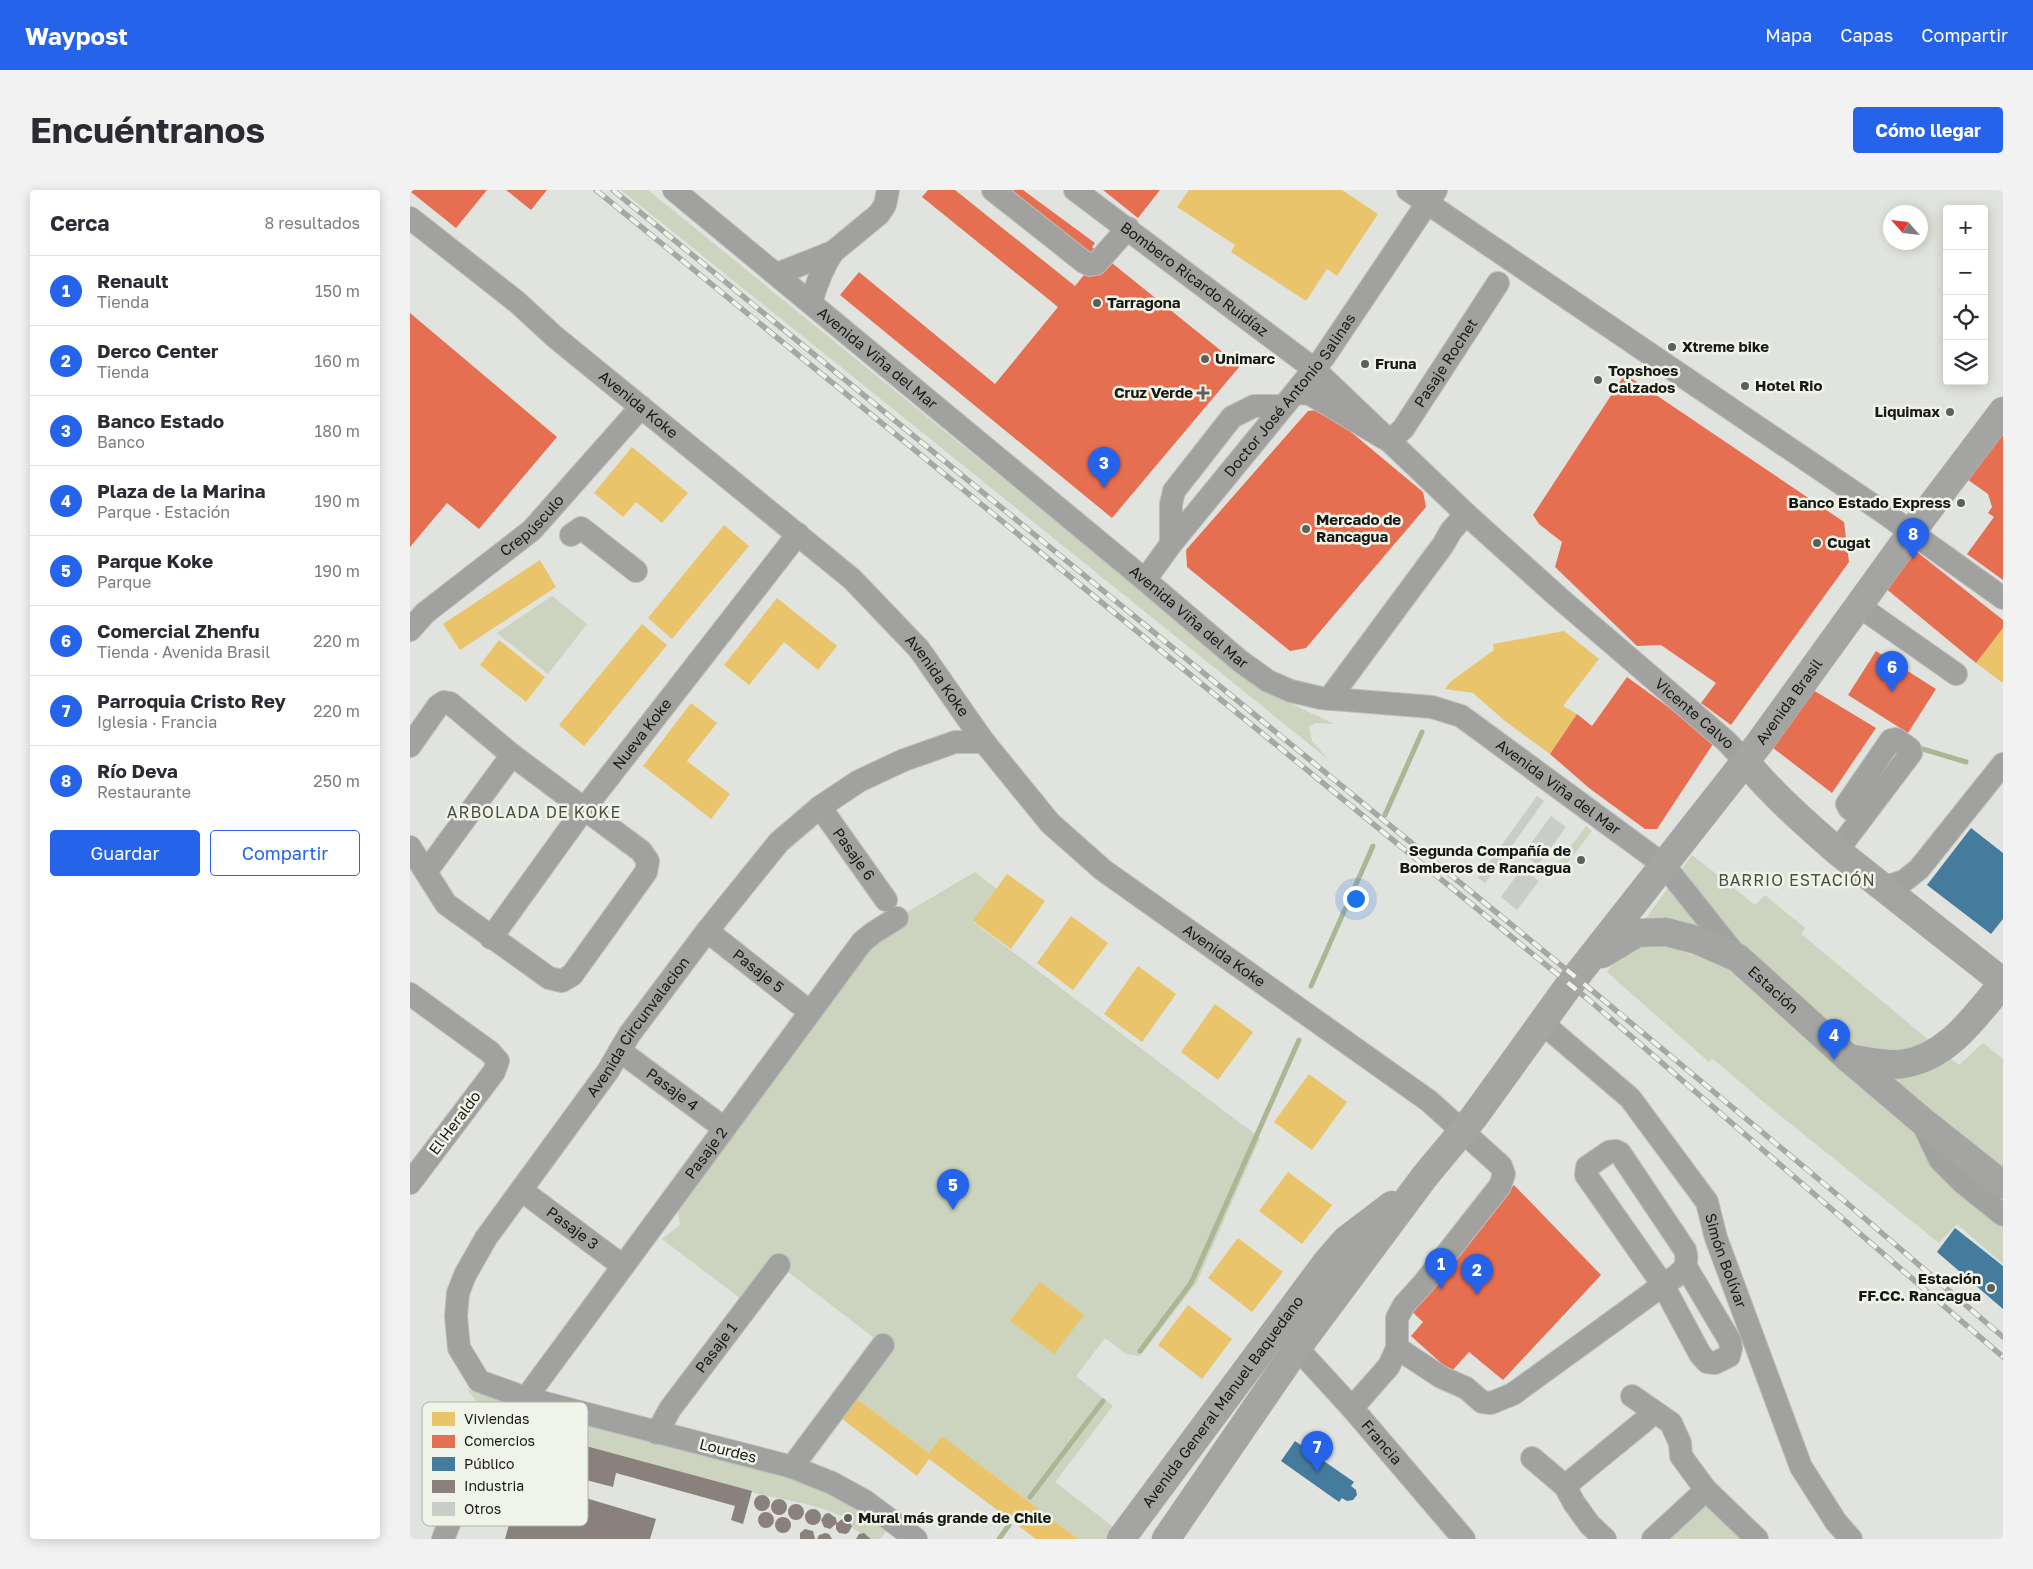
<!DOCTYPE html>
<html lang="es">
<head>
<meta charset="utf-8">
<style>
  :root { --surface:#fff; --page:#f2f2f3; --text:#2b2b33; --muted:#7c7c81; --line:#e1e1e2; --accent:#2563eb }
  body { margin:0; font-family:"Golos Text",sans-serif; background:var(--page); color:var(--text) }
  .controls { position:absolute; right:15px; top:15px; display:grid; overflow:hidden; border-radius:5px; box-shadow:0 2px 12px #0003 }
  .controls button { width:45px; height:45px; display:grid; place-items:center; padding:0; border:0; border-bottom:1px solid var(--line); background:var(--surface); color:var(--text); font:25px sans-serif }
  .compass { position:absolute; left:1473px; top:15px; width:45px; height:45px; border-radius:50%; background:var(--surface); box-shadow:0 2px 12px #0003; rotate:297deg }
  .you { position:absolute; left:945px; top:708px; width:18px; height:18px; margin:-12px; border:4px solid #fff; border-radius:50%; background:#1a73e8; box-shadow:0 0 0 8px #1a73e833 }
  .badge { display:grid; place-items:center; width:32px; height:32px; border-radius:50%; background:var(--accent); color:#fff; font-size:16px; font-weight:700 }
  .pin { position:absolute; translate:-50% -41px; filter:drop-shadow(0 1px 2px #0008) }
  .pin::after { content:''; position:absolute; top:26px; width:18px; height:15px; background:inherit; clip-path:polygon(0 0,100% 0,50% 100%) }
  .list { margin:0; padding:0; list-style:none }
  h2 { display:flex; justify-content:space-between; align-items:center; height:65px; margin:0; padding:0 20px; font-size:21px }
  h2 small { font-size:16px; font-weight:400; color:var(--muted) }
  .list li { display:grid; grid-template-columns:32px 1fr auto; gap:15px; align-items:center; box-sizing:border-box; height:70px; padding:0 20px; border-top:1px solid var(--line) }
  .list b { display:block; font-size:19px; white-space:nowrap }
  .list p { margin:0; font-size:16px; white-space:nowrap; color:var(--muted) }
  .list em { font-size:16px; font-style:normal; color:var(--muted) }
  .actions { display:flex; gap:10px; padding:15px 20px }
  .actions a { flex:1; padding:11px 0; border:1px solid var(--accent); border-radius:5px; text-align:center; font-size:18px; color:var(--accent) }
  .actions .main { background:var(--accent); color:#fff }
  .icon { flex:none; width:28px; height:28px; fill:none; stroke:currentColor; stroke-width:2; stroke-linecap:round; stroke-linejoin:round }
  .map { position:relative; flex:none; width:1593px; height:1349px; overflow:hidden; border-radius:5px }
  header { display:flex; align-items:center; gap:30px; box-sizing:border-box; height:70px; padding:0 25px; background:var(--accent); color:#fff }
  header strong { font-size:24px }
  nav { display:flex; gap:28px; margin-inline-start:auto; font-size:18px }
  .intro { display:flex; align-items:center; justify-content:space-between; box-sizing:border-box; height:120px; padding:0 30px }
  h1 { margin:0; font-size:35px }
  .button { padding:12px 22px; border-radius:5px; background:var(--accent); color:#fff; font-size:18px; font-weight:700 }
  main { display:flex; gap:30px; padding:0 30px }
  aside { flex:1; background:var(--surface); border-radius:5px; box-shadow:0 2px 12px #0003 }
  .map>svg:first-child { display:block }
  .green { fill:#ccd3be }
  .homes { fill:#e9c46a }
  .shops { fill:#e76f51 }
  .public { fill:#457b9d }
  .industry { fill:#8a817c }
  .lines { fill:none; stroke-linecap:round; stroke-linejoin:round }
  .stream { stroke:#abb794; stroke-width:5 }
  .building { fill:#caccc8 }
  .minor-casing { stroke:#bdbebb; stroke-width:24 }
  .major-casing { stroke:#bdbebb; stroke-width:29 }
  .minor { stroke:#a1a2a0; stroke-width:22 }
  .major { stroke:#a4a5a2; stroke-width:28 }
  .rail-casing { stroke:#a6a8a4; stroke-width:5.5 }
  .rail { stroke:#f0f4e8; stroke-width:4; stroke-dasharray:11; stroke-linecap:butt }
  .poi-dot { fill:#5e605b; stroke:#f0f4e8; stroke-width:2 }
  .labels { text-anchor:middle; stroke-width:5; stroke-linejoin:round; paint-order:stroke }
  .street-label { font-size:15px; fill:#181915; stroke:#f0f4e8 }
  .poi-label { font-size:15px; font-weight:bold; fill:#181915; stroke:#f0f4e8; text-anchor:start }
  .neighbourhood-label { font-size:16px; letter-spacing:1px; fill:#4b4e45; stroke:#f0f4e8 }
  .key { fill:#f0f4e8; stroke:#afb2a9; stroke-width:1 }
  .key-label { font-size:14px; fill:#181915 }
</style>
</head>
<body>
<header>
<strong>Waypost</strong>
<nav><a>Mapa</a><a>Capas</a><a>Compartir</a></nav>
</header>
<div class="intro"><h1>Encuéntranos</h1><a class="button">Cómo llegar</a></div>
<main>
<aside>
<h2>Cerca<small>8 resultados</small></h2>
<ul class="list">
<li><span class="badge">1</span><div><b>Renault</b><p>Tienda</p></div><em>150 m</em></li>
<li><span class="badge">2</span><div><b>Derco Center</b><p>Tienda</p></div><em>160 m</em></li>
<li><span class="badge">3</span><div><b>Banco Estado</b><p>Banco</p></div><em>180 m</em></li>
<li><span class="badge">4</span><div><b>Plaza de la Marina</b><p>Parque · Estación</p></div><em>190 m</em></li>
<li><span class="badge">5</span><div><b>Parque Koke</b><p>Parque</p></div><em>190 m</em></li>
<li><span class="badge">6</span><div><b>Comercial Zhenfu</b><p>Tienda · Avenida Brasil</p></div><em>220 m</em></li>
<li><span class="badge">7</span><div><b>Parroquia Cristo Rey</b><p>Iglesia · Francia</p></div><em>220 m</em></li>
<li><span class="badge">8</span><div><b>Río Deva</b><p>Restaurante</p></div><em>250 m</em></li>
</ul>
<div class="actions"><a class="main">Guardar</a><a>Compartir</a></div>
</aside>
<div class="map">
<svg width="1593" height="1349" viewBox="0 0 1593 1349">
  <rect width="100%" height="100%" fill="#e1e3de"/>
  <path class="green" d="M211,0h27l576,468 60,42 50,24 -18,-1 -7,4 3,14 17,19z
    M142,406l35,28 -39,50 -51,-41z
    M1176,636l6,5 -34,44 -6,-4z
    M1282,665l63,50 10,-10 40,33 -4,6 158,131 24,-22 20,16v205l-46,-40 -18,19 -173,-139 -54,-46 -3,4 -102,-90z
    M565,682l22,17 -24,33 287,216 -63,144 -57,74 -14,-2 -21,-16 -29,38 37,30 -58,76 61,47 -8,10h-30l-136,-103 -13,17 -73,-55 17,-61 -94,-72 -30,40 -87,-66 18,-14 -4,-31 186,-252 35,-24z
    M57,1199l325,88 40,14 58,36 -10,12h-9l-3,-4 -6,-1 -11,-7 2,-5c-28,-16 -59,-21 -91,-27l-252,-69 -33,-24z
    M1295,1305l46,44h-92z"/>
  <path class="homes" d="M779,0h153l36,24 -41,62 -10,-7 -21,32 -75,-49 4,-7 -58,-38z
    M222,257l56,46 -26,30 -26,-21 -13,15 -29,-24z
    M314,335l25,21 -77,93 -24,-21z
    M130,370l16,27 -96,63 -17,-26z
    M367,408l60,48 -19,24 -34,-28 -35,43 -25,-20z
    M232,434l25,21 -83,101 -25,-21z
    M1593,438v55l-27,-20z
    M1154,441l35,28 -36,47 14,8 -27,40 -45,-33 -32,-28 -28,-4 5,-7 44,-32 -1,-6z
    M89,450l46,37 -19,25 -46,-37z
    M281,513l26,20 -30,38 43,33 -19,25 -68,-53z
    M597,684l38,27 -34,48 -38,-28z
    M661,726l37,27 -35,47 -36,-27z
    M728,776l38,28 -34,48 -38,-28z
    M805,814l38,28 -35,48 -37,-28z
    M899,884l38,28 -35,48 -38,-28z
    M878,982l44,33 -30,39 -43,-33z
    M828,1048l45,34 -31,40 -44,-34z
    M630,1092l44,33 -30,39 -44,-33z
    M778,1115l44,34 -30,40 -44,-34z
    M446,1208l73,55 13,-17 136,103h-42l-107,-80 -12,17 -76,-58z"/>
  <path class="shops" d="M3,0h74l-31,38 -45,-36z
    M96,0h41l-16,20z
    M518,0h27l120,96 22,-27 -93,-69h19l72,53 -3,4 148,119 -128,152 -272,-223 19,-23 136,112 63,-77 -136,-110z
    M693,0h57l-22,28z
    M0,123l147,124 -78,92 -32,-26 -37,44z
    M1215,184l219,148 5,40 -118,163 -30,-22 15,-20 -55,-38 -24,1 -82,-79 7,-25 -23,-18 -6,-9z
    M908,220l9,2 96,80 3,15 -120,141 -16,3 -103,-84 -1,-17 122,-139z
    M1593,235v155l-36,-26 27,-37 -6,-4 4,-6 -4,-13 -24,-17z
    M1502,358l91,72v8l-27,35 -92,-76z
    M1466,461l60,38 -28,44 -60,-38z
    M1217,487l88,64 -58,88h-12l-56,-41 -39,-34 27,-40 15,12z
    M1403,500l63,38 -44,65 -59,-45z
    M1104,995l87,90 -98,105 -34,-28 -18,20 -40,-36 12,-14 -17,-16z"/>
  <path class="public" d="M1561,638l32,25v66l-12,15 -64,-49z
    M1545,1038l48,38v43l-66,-57z
    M885,1251l59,41 -3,4 5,4 1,5 -4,5 -6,1 -5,-3 -3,4 -58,-41z"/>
  <path class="industry" d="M100,1236l35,9 -6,28 25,7 7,-28 181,49 -9,33 -12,-4 4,-14 -119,-33 -3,14 -50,-13 -4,16 97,29 -6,20h-145l16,-59 4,1 -35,-29z
    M344 1313a8 8 0 1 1 16 0a8 8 0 1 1-16 0Z
    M361 1317a8 8 0 1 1 16 0a8 8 0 1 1-16 0Z
    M378 1322a8 8 0 1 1 16 0a8 8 0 1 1-16 0Z
    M395 1327a8 8 0 1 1 16 0a8 8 0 1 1-16 0Z
    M348 1330a8 8 0 1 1 16 0a8 8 0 1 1-16 0Z
    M419,1323l7,5 1,5 5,-4 6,1 4,6 -3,6 -3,2 -7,-1 -3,-4v-5l-6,5 -6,-2 -3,-7 4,-6z
    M365 1335a8 8 0 1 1 16 0a8 8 0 1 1-16 0Z
    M395,1339l8,2 2,8h-15v-6z
    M415,1343l4,1 3,5h-15l2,-4z
    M454,1343l7,6h-15l3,-5z"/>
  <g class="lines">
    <path class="stream" d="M1506,557l50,15
      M975,625l37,-83
      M901,796l62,-140
      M730,1161l51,-68 108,-243
      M620,1307l73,-96
      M589,1349l10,-14"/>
  </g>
  <path class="building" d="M1127,606l7,5 -59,82 -7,-5z
    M1141,626l15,11 -28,38 -15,-11z
    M1112,678l17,13 -22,29 -16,-13z"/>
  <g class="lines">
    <g class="minor-casing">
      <g id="minor">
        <path id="s1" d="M264,0l471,390 95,81 28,20 23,10 30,7 111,9 29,9 203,149 74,93"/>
        <path d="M583,0l91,72 6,3 6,-1 32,-36"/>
        <path id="s2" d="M665,0l239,179 152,145 91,82 169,145 19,20"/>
        <path d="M998,0l475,322 120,86"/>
        <path id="s3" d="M0,28l107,84 38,35 297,242 67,70 65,93 66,81 53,47 326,231 72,65 3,8 -4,12 -77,98 -19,21 -7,13v30l-8,18 -37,42"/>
        <path d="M367,84l56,-22"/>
        <path d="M401,113c5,-18 11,-35 22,-51l46,-38 6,-9 3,-15"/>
        <path id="s4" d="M885,203l15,1 79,47 14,-12 95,-146"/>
        <path d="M161,345l10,-7 55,43"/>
        <path d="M761,354v-40l3,-13 58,-74 22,-11h29"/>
        <path id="s5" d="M735,390l26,-36 153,-187 112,-167"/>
        <path d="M1449,416l97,68"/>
        <path id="s6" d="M0,440l15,-17 107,-83 109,-123"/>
        <path d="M919,509l114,-154 8,-14 15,-17"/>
        <path d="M0,556l28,-40 6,-4 6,1 62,52 129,96 7,10 -2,11 -74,103 -10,6 -13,-3 -103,-74 -36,-57"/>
        <path id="s7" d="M410,617l66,93"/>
        <path d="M1427,661l74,-98 -1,-4 -14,-10 -5,1 -44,64 2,4 13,10"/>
        <path d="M16,682l86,-117"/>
        <path d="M1473,698l21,-7 15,-12 84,-105"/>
        <path id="s8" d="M297,741l103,81"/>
        <path id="s9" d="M81,748l93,-129 214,-275"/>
        <path d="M0,804l80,58 8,9 -4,11 -84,111"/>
        <path id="s10" d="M1131,832l89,76 77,104 9,36 85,229 35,55 15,17"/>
        <path id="s11" d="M210,861l104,77"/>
        <path d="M1511,930l19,40 23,23 40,32"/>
        <path d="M1206,961l4,2 65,97c6,20 -8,25 -22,35l-77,-110 1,-8 22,-15z"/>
        <path id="s12" d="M111,1000l102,76"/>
        <path id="s13" d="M882,1144v4l5,10 55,60 112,131"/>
        <path d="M987,1158l44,29 25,11 16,14 9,1 22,-9 150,-109 37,69 7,8 8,1 14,-7 2,-8 -1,-7 -44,-74"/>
        <path d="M1222,1206l39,27 9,20 1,13 25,34 51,49"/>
        <path id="s14" d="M116,1208l336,-456 11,-9 24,-15"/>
        <path id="s15" d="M247,1243l13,-24 109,-144"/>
        <path d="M1122,1268l33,28 9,17 16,22 15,14"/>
        <path d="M382,1277l91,-122"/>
        <path d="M1155,1296l89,-73"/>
        <path d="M33,1349l27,-69"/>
        <path id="s16" d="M506,1349l-51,-38 -33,-18 -40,-16 -266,-69 -47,-17 -20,-33 -3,-32 2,-23 7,-18 21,-37 122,-167 21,-36 78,-104 72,-89 41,-35 39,-26 45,-21 51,-18h29"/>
        <path d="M1243,1349l53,-49"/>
      </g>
    </g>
    <g class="major-casing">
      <g id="major">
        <path d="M1335,571c27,33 60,62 92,90l166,131"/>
        <path id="s17" d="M1192,764l35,-21 29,-1 31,8 41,18 109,99 74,63 82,65"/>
        <path d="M1438,868c18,3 37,8 54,6 46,-6 74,-49 101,-81"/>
        <path id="s18" d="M711,1349l205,-276 20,-23 46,-35"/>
        <path id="s19" d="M756,1349l131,-191 128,-172 49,-59 93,-129 191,-243 164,-227 81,-107"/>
      </g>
    </g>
    <use href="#minor" class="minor"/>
    <use href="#major" class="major"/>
    <g class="rail-casing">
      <path id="rail" d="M186,0l993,810 414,357
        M203,0l982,803 239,199 169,145"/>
    </g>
    <use href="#rail" class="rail"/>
  </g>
  <g class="poi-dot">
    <circle cx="687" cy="113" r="5"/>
    <circle cx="1262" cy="157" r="5"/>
    <circle cx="795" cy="169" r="5"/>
    <circle cx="955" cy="174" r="5"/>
    <circle cx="1188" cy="190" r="5"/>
    <circle cx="1335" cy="196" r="5"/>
    <path d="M790.5 195.5h5v5h5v5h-5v5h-5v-5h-5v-5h5z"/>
    <circle cx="1540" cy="222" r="5"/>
    <circle cx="1551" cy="313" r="5"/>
    <circle cx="896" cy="339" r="5"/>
    <circle cx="1407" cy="353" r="5"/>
    <circle cx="1171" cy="670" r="5"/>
    <circle cx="1581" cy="1098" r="5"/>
    <circle cx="438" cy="1328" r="5"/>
  </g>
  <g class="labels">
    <g class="street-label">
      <text dy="5" stroke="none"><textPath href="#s2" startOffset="149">Bombero Ricardo Ruidíaz</textPath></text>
      <text dy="5" stroke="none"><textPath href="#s1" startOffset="264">Avenida Viña del Mar</textPath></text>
      <text dy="5" stroke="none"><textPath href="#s4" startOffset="204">Pasaje Rochet</textPath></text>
      <text dy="5" stroke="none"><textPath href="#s5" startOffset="235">Doctor José Antonio Salinas</textPath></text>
      <text dy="5" stroke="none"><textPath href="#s3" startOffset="295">Avenida Koke</textPath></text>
      <text dy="5" stroke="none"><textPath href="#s6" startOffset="161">Crepúsculo</textPath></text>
      <text dy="5" stroke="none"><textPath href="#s1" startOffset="669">Avenida Viña del Mar</textPath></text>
      <text dy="5" stroke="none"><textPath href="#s3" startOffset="700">Avenida Koke</textPath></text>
      <text dy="5" stroke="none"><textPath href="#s19" startOffset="1044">Avenida Brasil</textPath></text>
      <text dy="5" stroke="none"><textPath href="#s2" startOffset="812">Vicente Calvo</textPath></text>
      <text dy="5" stroke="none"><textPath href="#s9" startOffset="254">Nueva Koke</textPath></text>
      <text dy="5" stroke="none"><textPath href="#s1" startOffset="1089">Avenida Viña del Mar</textPath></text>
      <text dy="5" stroke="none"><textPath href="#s7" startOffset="58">Pasaje 6</textPath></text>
      <text dy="5" stroke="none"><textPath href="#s3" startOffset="1105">Avenida Koke</textPath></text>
      <text dy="5" stroke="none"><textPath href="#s8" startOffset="65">Pasaje 5</textPath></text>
      <text dy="5" stroke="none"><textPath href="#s17" startOffset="194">Estación</textPath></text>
      <text dy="5" stroke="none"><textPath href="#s16" startOffset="885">Avenida Circunvalacion</textPath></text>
      <text dy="5" stroke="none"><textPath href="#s11" startOffset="65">Pasaje 4</textPath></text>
      <text transform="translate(45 933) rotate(-53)" y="5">El Heraldo</text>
      <text dy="5" stroke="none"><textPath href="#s14" startOffset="304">Pasaje 2</textPath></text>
      <text dy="5" stroke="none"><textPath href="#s12" startOffset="64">Pasaje 3</textPath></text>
      <text dy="5" stroke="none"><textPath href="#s10" startOffset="308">Simón Bolívar</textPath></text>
      <text dy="5" stroke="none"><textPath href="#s15" startOffset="104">Pasaje 1</textPath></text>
      <text dy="5" stroke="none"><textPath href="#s18" startOffset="171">Avenida General Manuel Baquedano</textPath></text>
      <text dy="5" stroke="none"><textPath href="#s13" startOffset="142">Francia</textPath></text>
      <text transform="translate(318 1261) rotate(14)" y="5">Lourdes</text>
    </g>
    <g class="poi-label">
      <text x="697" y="118">Tarragona</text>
      <text x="1272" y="162">Xtreme bike</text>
      <text x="805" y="174">Unimarc</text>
      <text x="965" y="179">Fruna</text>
      <text x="1198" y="186">Topshoes<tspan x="1198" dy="17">Calzados</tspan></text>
      <text x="1345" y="201">Hotel Rio</text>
      <text x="783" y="208" text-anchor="end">Cruz Verde</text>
      <text x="1530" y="227" text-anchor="end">Liquimax</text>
      <text x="1541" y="318" text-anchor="end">Banco Estado Express</text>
      <text x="906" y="335">Mercado de<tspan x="906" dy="17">Rancagua</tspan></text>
      <text x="1417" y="358">Cugat</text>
      <text x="1161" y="666" text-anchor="end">Segunda Compañía de<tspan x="1161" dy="17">Bomberos de Rancagua</tspan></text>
      <text x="1571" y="1094" text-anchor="end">Estación<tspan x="1571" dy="17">FF.CC. Rancagua</tspan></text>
      <text x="448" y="1333">Mural más grande de Chile</text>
    </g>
    <g class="neighbourhood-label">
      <text x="124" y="628">ARBOLADA DE KOKE</text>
      <text x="1387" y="696">BARRIO ESTACIÓN</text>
    </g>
  </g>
  <rect x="12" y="1212" width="166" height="124" rx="8" class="key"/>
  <rect x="22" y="1222" width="23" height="14" fill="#e9c46a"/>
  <rect x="22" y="1245" width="23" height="13" fill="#e76f51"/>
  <rect x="22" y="1267" width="23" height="14" fill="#457b9d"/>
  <rect x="22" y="1290" width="23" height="13" fill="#8a817c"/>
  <rect x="22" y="1312" width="23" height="14" fill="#caccc8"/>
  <g class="key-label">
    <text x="54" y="1234">Viviendas</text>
    <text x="54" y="1256">Comercios</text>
    <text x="54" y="1279">Público</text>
    <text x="54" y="1301">Industria</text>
    <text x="54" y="1324">Otros</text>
  </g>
</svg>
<div class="controls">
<button>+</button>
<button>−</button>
<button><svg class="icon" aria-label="locate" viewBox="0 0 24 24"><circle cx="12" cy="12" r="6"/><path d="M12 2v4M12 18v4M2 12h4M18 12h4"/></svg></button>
<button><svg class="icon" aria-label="layers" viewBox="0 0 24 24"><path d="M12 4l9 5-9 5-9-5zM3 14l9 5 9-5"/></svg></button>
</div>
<svg class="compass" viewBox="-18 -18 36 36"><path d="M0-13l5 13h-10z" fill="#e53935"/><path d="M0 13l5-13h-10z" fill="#7c7c81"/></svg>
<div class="you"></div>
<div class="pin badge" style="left:1031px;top:1099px">1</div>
<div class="pin badge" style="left:1067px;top:1105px">2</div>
<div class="pin badge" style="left:694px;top:298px">3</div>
<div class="pin badge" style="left:1424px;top:870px">4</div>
<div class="pin badge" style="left:543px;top:1020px">5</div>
<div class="pin badge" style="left:1482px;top:502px">6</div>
<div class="pin badge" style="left:907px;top:1282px">7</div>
<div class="pin badge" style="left:1503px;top:369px">8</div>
</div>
</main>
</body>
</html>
